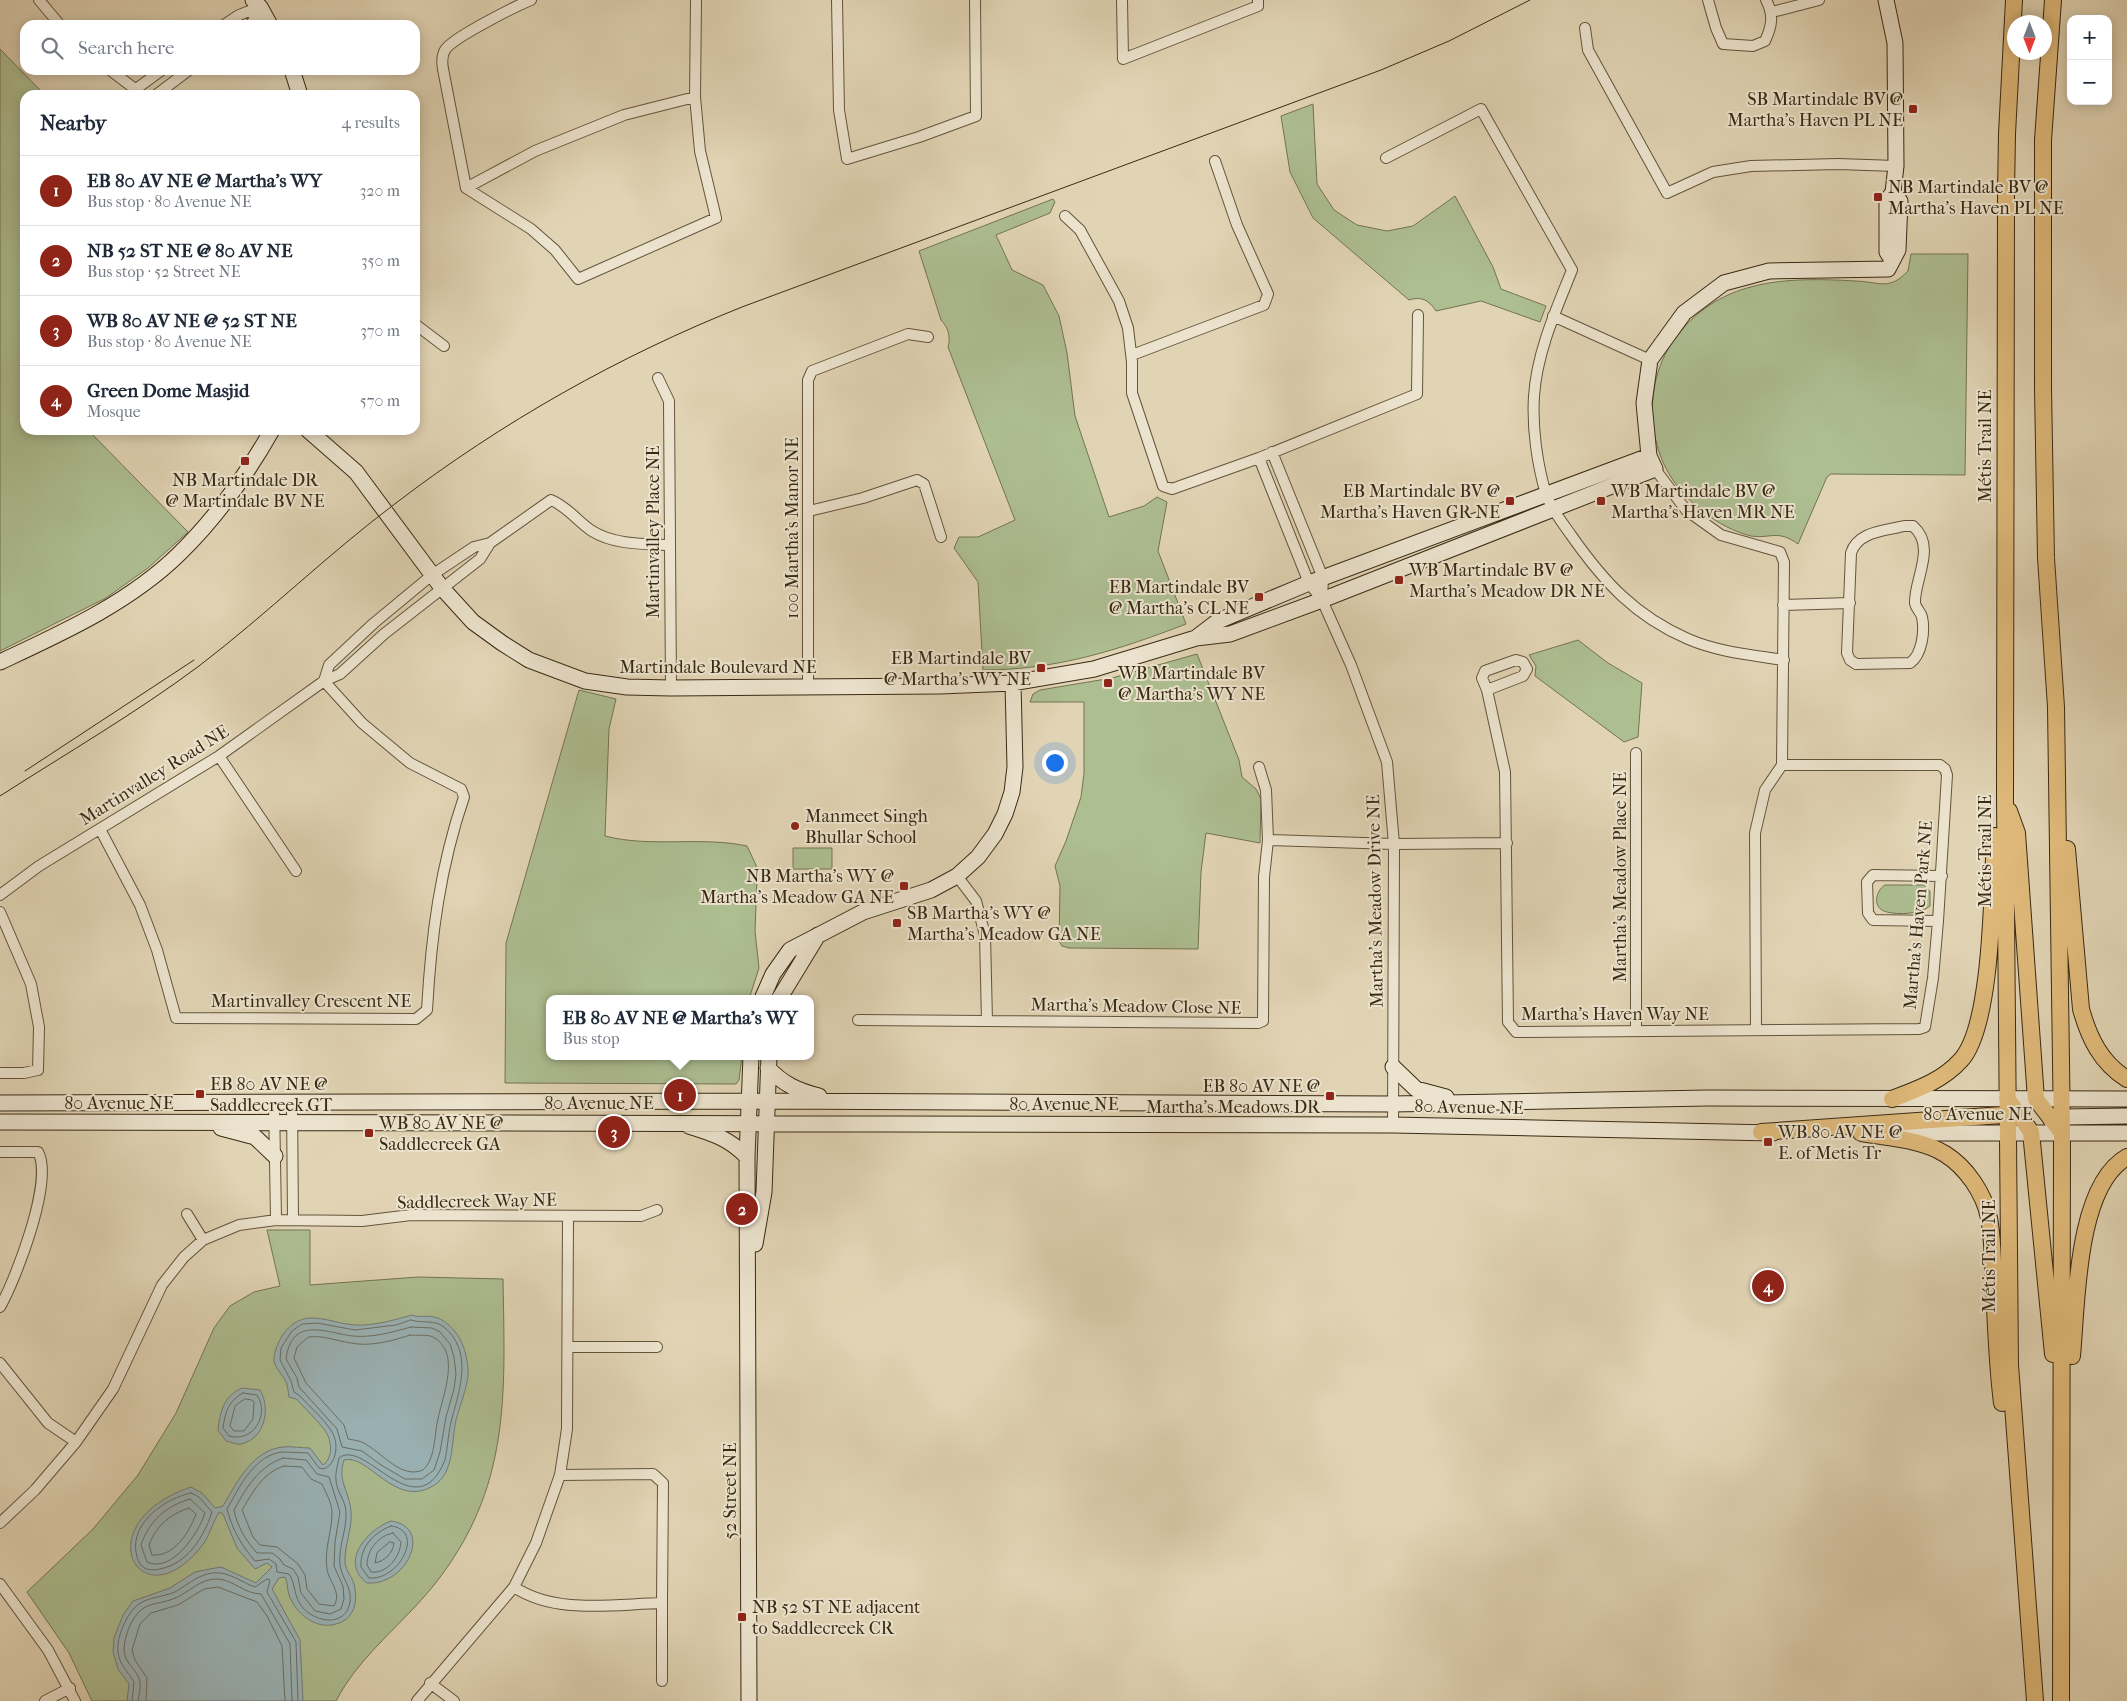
<!DOCTYPE html>
<html lang="en">
<head>
<meta charset="utf-8">
<style>
  :root { --surface:#fff; --page:#f2f2f3; --text:#1f2937; --muted:#747a83; --line:#e0e1e3; --accent:#8f2418 }
  body { margin:0; font-family:"IM FELL French Canon",serif; background:var(--page); color:var(--text) }
  .controls { position:absolute; right:15px; top:15px; display:grid; overflow:hidden; border-radius:10px; box-shadow:0 2px 12px #0003 }
  .controls button { width:45px; height:45px; display:grid; place-items:center; padding:0; border:0; border-bottom:1px solid var(--line); background:var(--surface); color:var(--text); font:25px sans-serif }
  .compass { position:absolute; left:2007px; top:15px; width:45px; height:45px; border-radius:50%; background:var(--surface); box-shadow:0 2px 12px #0003; rotate:180deg }
  .you { position:absolute; left:1054px; top:762px; width:18px; height:18px; margin:-12px; border:4px solid #fff; border-radius:50%; background:#1a73e8; box-shadow:0 0 0 8px #1a73e833 }
  .badge { display:grid; place-items:center; width:32px; height:32px; border-radius:50%; background:var(--accent); color:#fff; font-size:16px; font-weight:700 }
  .pin { position:absolute; translate:-50% -50%; border:2px solid #fff; box-shadow:0 1px 5px #0006 }
  .popup { position:absolute; left:546px; top:995px; width:268px; height:65px; box-sizing:border-box; display:grid; place-content:center; border-radius:10px; background:var(--surface); filter:drop-shadow(0 1px 4px #0005); font-size:16px; white-space:nowrap; color:var(--muted) }
  .popup b { font-size:19px; color:var(--text) }
  .popup::after { content:''; position:absolute; left:50%; top:100%; margin-left:-10px; border:10px solid transparent; border-top-color:var(--surface) }
  .list { margin:0; padding:0; list-style:none }
  h2 { display:flex; justify-content:space-between; align-items:center; height:65px; margin:0; padding:0 20px; font-size:21px }
  h2 small { font-size:16px; font-weight:400; color:var(--muted) }
  .list li { display:grid; grid-template-columns:32px 1fr auto; gap:15px; align-items:center; box-sizing:border-box; height:70px; padding:0 20px; border-top:1px solid var(--line) }
  .list b { display:block; font-size:19px; white-space:nowrap }
  .list p { margin:0; font-size:16px; white-space:nowrap; color:var(--muted) }
  .list em { font-size:16px; font-style:normal; color:var(--muted) }
  .icon { flex:none; width:28px; height:28px; fill:none; stroke:currentColor; stroke-width:2; stroke-linecap:round; stroke-linejoin:round }
  .map { position:relative; flex:none; width:2127px; height:1701px; overflow:hidden }
  .search { position:absolute; background:var(--surface); box-shadow:0 2px 12px #0003; left:20px; top:20px; width:400px; height:55px; display:flex; align-items:center; gap:12px; box-sizing:border-box; padding:0 18px; border-radius:15px; color:var(--muted); font-size:19px }
  .panel { position:absolute; background:var(--surface); box-shadow:0 2px 12px #0003; left:20px; top:90px; width:400px; height:345px; border-radius:15px }
  .map>svg:first-child { display:block }
  .green { fill:#adbe91; stroke:#737452 }
  .water { fill:#9bb5b9; stroke:#747d77 }
  .lines { fill:none; stroke-linecap:round; stroke-linejoin:round }
  .shore { stroke:#6a7066; stroke-width:1 }
  .street-casing { stroke:#63543c; stroke-width:12 }
  .secondary-casing { stroke:#392a14; stroke-width:17 }
  .primary-casing { stroke:#392a14; stroke-width:18 }
  .street { stroke:#ece3ce; stroke-width:10 }
  .secondary { stroke:#ece3ce; stroke-width:15 }
  .primary { stroke:#e0ba7a; stroke-width:16 }
  .tram { stroke:#392a14; stroke-width:1 }
  .poi-dot { fill:#8f2418; stroke:#ece3ce; stroke-width:2 }
  .labels { text-anchor:middle; stroke-width:4; stroke-linejoin:round; paint-order:stroke }
  .poi-label { font-size:18px; fill:#392a14; stroke:#ece3ce; text-anchor:start }
  .street-label { font-size:18px; fill:#392a14; stroke:#ece3ce }
</style>
</head>
<body>
<div class="map">
<svg width="2127" height="1701" viewBox="0 0 2127 1701">
  <rect width="100%" height="100%" fill="#e1d4b4"/>
  <filter id="stains"><feTurbulence type="fractalNoise" baseFrequency=".004" numOctaves="4"/><feColorMatrix values="0 0 0 0 .2 0 0 0 0 .09 0 0 0 0 .02 0 0 0 .5 -.17"/></filter>
  <radialGradient id="worn" r=".72"><stop offset=".6" stop-color="#630" stop-opacity="0"/><stop offset="1" stop-color="#630" stop-opacity=".3"/></radialGradient>
  <path class="green" d="M0,49l45,46h-20v335h63l100,102 -40,36 -42,30 -106,53z
    M1313,104l4,80 17,26 23,15 30,6 26,-5 42,-30 38,71 8,22 45,17 -6,16 -59,-21 -45,10c-7,-11 -15,-15 -27,-11l-96,-82 -23,-46 -9,-56z
    M1053,199l2,3 -5,11 -54,22 16,35 31,15 16,31 8,37 8,63 34,101 35,-11 13,-9 10,5 -9,49 28,73c-67,26 -130,46 -203,46l-5,-88 -24,-34 5,-11h19l37,-17 -67,-173c3,-10 0,-20 -7,-27l-22,-69z
    M1911,254h57l-3,221 -134,-1 -4,3 -29,67c-21,-15 -27,-5 -47,-8 -16,-4 -34,-13 -47,-24 -23,-17 -40,-40 -47,-67 -9,-34 -5,-73 15,-102 44,-65 113,-66 184,-62 24,1 33,10 52,-10z
    M1578,640l30,23 34,20 -4,54 -14,5 -89,-66 1,-10 -7,-11z
    M1197,654l42,106 3,17 14,12 5,10 -1,44 -54,-10 -5,39 -3,77 -129,-1 -7,-2 -3,-5 1,-55 -5,-20 11,-25 15,-44 3,-24v-71h-54l3,-8 7,-4 72,-12z
    M579,690l37,9 -7,30 -4,107c46,12 96,0 142,10l9,19 1,14 -2,52 4,37 -10,31h-199v57h192l-3,24 -3,4 -231,-1 1,-140z
    M793,848h39v21h-39z
    M1885,885h39l6,6v15c-9,8 -31,9 -43,6 -15,-3 -12,-21 -2,-27z
    M267,1230h43v55l108,-8 85,2c2,117 8,209 -69,306 -31,39 -75,71 -98,116h-244l-23,-48 -42,-61 66,-63 45,-54 38,-62 38,-85 16,-22 24,-14 26,-6z"/>
  <path class="water" d="M412,1315c7,3 14,0 22,2 11,2 21,13 26,22 5,9 9,26 8,37 -2,15 -8,29 -12,44 -5,22 -1,53 -23,66 -38,23 -65,-33 -89,-26 -7,21 5,30 7,51 2,16 -7,35 -6,52 1,8 7,14 9,21 4,17 1,35 -18,40 -20,6 -40,-10 -47,-29 -2,-6 -1,-13 -4,-18l-6,1 -7,11 28,51 3,61h-176l2,-17 -11,-15 -5,-17 1,-14 9,-23 10,-14 37,-13 25,-16 15,-3 11,-2 35,16 16,-16 -5,-4 -12,6 -18,-21 -14,-34 -4,-2c-6,10 -9,22 -15,31 -62,84 -122,-19 -13,-56l11,6 13,15 8,-2c13,-22 29,-56 60,-59 9,-1 18,1 27,1l13,17c9,-6 9,-20 5,-29 -2,-7 -25,-30 -32,-37l-7,-2c-1,-5 -1,-11 -3,-15 -3,-7 -10,-13 -12,-20 -1,-8 4,-19 8,-26 21,-31 45,-13 73,-11 19,1 39,-5 57,-10z
    M242,1388l18,2c11,18 5,49 -19,54 -4,1 -10,-2 -15,-3l-8,-11c2,-19 6,-34 24,-42z
    M391,1521c43,6 16,65 -24,62 -28,-21 0,-53 24,-62z"/>
  <g class="lines">
    <path class="shore" d="M411,1320c11,4 23,-1 33,7 29,24 16,62 8,91 -4,14 -4,29 -7,42 -29,71 -80,-23 -106,-2 -1,6 -4,15 -3,22 0,11 10,21 10,32 1,18 -8,35 -6,53 2,14 12,22 10,37 -4,25 -33,21 -47,6 -10,-12 -7,-24 -14,-34l-12,-2 -1,-8 -7,-5 -14,2c-14,-16 -23,-32 -28,-52 12,-21 28,-56 57,-57 8,0 16,1 24,1l11,15 4,1c14,-4 16,-26 9,-37 -8,-13 -22,-25 -32,-36l-6,-4 -3,-11 -11,-21 1,-12 5,-8 6,-9 10,-7 15,-1 38,7 41,-5z
      M411,1327l21,1 8,4 10,12 4,13 2,17 -2,15 -8,28 -6,35 -6,18 -12,9h-17l-24,-14 -19,-14 -20,-4 -5,-18 -38,-42 -2,-9 -11,-19c6,-44 40,-26 67,-23 19,2 40,-4 58,-9z
      M410,1335c7,1 17,-1 23,2 29,15 9,60 5,82 -4,16 -2,39 -15,51 -21,9 -39,-15 -56,-25 -5,-4 -13,-5 -19,-6l-4,-14 -38,-42 -12,-25 3,-11 11,-10c16,-2 28,4 43,6 18,4 42,-2 59,-8z
      M243,1393l14,2c13,20 -4,48 -28,41l-6,-8c2,-16 6,-28 20,-35z
      M245,1399l7,1 2,2 -1,17 -9,12h-10l-4,-5 5,-20z
      M283,1458l23,2 11,14 12,3 11,35 -5,30 -1,24 9,20 1,13 -3,10 -11,5 -15,-3 -14,-18 -3,-16 -5,-8 -9,-4 -5,-7 -7,-5h-15c-11,-12 -20,-27 -23,-43 12,-22 24,-43 49,-52z
      M284,1466l18,1 9,12 11,5c4,9 10,19 10,29 0,19 -8,36 -5,56 2,13 15,23 7,37l-15,-2 -12,-15 -2,-14 -7,-11 -21,-17 -17,-2 -7,-8 -11,-27c11,-18 20,-37 42,-44z
      M191,1493l8,4 13,15c-8,25 -25,52 -52,57 -6,1 -13,2 -18,-3 -4,-4 -5,-9 -6,-14 -5,-30 30,-54 55,-59z
      M190,1499l15,14c-6,19 -33,61 -58,49l-6,-17c8,-24 25,-39 49,-46z
      M189,1508l7,6c-7,19 -22,43 -44,41l-3,-10c7,-19 21,-31 40,-37z
      M391,1526c35,4 8,55 -22,52l-8,-11c-1,-20 12,-34 30,-41z
      M393,1533l8,9c-1,15 -14,32 -30,30l-4,-7c0,-15 11,-29 26,-32z
      M390,1542l4,1c-1,10 -9,18 -19,20l2,-10z
      M132,1701l2,-19c-6,-10 -15,-18 -16,-30 -2,-14 9,-40 21,-48 10,-7 24,-7 36,-12 14,-8 27,-21 45,-19 11,1 24,10 35,14l12,-8 3,1 -3,12 29,50 2,59
      M138,1701c1,-6 3,-13 2,-19 -2,-13 -17,-19 -16,-34 1,-12 7,-30 17,-38 8,-7 22,-7 32,-11 16,-6 27,-21 45,-20 15,1 27,15 43,15l29,50 2,57
      M146,1701l1,-23 -12,-18 -3,-10 8,-26 11,-11 27,-8 26,-16 14,-2 39,15 10,14 15,30 3,55"/>
    <g class="street-casing">
      <path id="street" d="M39,0l21,25
        M531,0c-15,6 -79,38 -86,50 -3,5 -3,13 -2,19l23,119 65,41 24,21 23,29 138,-61 -16,-67 -5,-54 1,-97
        M837,0l2,110 8,49 72,-22 57,-21 -1,-116
        M1122,0l1,59 135,-53v-6
        M1708,0l8,28 7,16 30,2 12,-5c7,-15 9,-26 1,-41
        M1772,12l47,-12
        M224,25l15,-10 21,-8
        M251,25l9,-18
        M1585,28l3,22 79,143 46,-21 38,-6 87,-2 58,2
        M110,70l33,25
        M136,89l26,-19
        M156,95l33,-25
        M1386,158l95,-49 91,161c-16,40 -35,82 -38,126 -2,31 3,68 12,98 5,15 16,28 25,41 33,47 64,81 117,104 30,13 64,16 96,21
        M466,188l69,-37 89,-36 71,-18
        M1065,216l15,14 39,71 9,27 4,34v31l31,93 9,3 87,-31 158,-64 1,-79
        M1553,316l97,44
        M415,324l29,22
        M1132,355l132,-50 4,-11 -31,-69 -22,-64
        M658,378l11,23 2,287
        M1272,452l51,126 -1,22
        M1259,458l50,125 13,17 29,65 36,97 7,82 -1,281
        M1655,469l31,41 35,25 59,17 4,10 -2,203 -17,25 -10,43 1,197
        M809,511l54,-13 54,-18 7,4 17,53
        M1904,526h9c24,21 1,53 2,77 1,6 6,9 7,14 3,14 0,38 -12,46l-54,1 -6,-4 -3,-7 4,-100c7,-22 34,-22 53,-27z
        M1783,605l67,-2
        M324,681l5,-16 45,-42 58,-48 42,-28 16,-4
        M808,687v-307l4,-9 96,-37 20,3
        M1487,690l36,-14 4,-7 -4,-7 -7,-2 -31,11 -3,7 5,12 18,82 3,250 8,10 403,-3 6,-2 8,-49 5,-57 9,-146 -2,-6 -5,-4h-158
        M1636,753v278
        M219,756l77,115
        M100,829l40,76 17,45 19,68 240,1 11,-9c4,-73 13,-143 37,-213l-3,-8 -51,-26 -48,-40 -38,-42
        M1268,840l126,4 113,-1
        M957,876l19,25 9,34 2,86
        M0,895l39,-29 180,-110 105,-75 16,-7 44,-40 96,-75 10,-16 61,-43c17,7 26,21 41,31 22,14 53,13 78,14
        M0,912l31,72 8,43 -1,43 -14,3h-24
        M1938,921l-65,-1 -5,-7 -1,-31 6,-7 69,1
        M858,1020l400,3 5,-2 1,-144 4,-37 -2,-50 -7,-23
        M274,1103l2,117
        M292,1103l1,117
        M0,1152h38c16,28 -22,127 -38,155
        M187,1214l16,26
        M568,1347h89
        M0,1363l48,60 28,19
        M0,1523l35,-33 41,-48 37,-53 49,-104 22,-28 19,-17 36,-15 37,-5 86,1 49,-6 230,1 16,-6
        M0,1584l48,66 27,51
        M514,1587c42,28 100,17 148,16l1,-120 -10,-9 -93,1
        M662,1603v78
        M430,1683l24,18
        M45,1701l25,-13
        M417,1701l97,-114 22,-44 24,-68 7,-46 1,-213"/>
    </g>
    <g class="secondary-casing">
      <path id="secondary" d="M253,0l7,7 10,18
        M1886,0l9,43 1,123 -3,26 -6,9v51l5,8
        M292,70l8,25
        M308,430l48,42 86,116 31,34 29,21 27,17 56,21 42,6 44,1 269,-2 73,-3 81,-14 102,-31 34,-4 92,-34 333,-131 -6,-13 -5,-53 6,-43 34,-47 40,-30 45,-12 119,-2 10,-19 2,-49 -7,-9
        M1197,637l21,-16 91,-38 340,-127
        M0,662c62,-29 129,-59 179,-108 38,-37 67,-78 93,-124
        M762,999l11,-25 17,-24 73,-38 68,-22 26,-14 21,-19 17,-23 10,-20 7,-22 3,-25 -2,-84
        M779,999l39,-64
        M1393,1067l23,22 30,8
        M768,1068c15,16 30,23 51,28
        M0,1103l768,-2 625,3 314,-6 420,1
        M2051,1120l11,-3 65,-1
        M0,1122l1393,3 380,8
        M689,1126c23,7 41,13 58,31
        M221,1128l34,9 20,19
        M1891,1133h236
        M755,1244l9,-52 5,-136
        M749,1701l-2,-544 4,-101"/>
    </g>
    <g class="primary-casing">
      <path id="primary" d="M2014,0l-7,134 -1,59 -1,604 5,568 25,336
        M2053,0l-10,140v248l3,170 10,149 6,426 -1,568
        M2009,811l8,22 19,266 26,34
        M2067,849l14,160c8,29 20,54 46,70
        M2007,1098l24,34 22,222
        M1892,1099c26,-10 50,-18 69,-39 32,-35 31,-174 34,-224
        M1761,1132l256,-18
        M1861,1133c27,5 60,6 84,21 21,13 39,39 44,64 4,22 4,45 5,68 2,39 3,78 8,117
        M2072,1356c5,-53 4,-170 55,-199"/>
    </g>
    <use href="#street" class="street"/>
    <use href="#secondary" class="secondary"/>
    <use href="#primary" class="primary"/>
    <path class="tram" d="M25,771l169,-111
      M0,796c67,-43 136,-83 199,-130 68,-52 129,-112 197,-163 106,-81 223,-147 346,-196l639,-237 68,-29 81,-41"/>
  </g>
  <g class="poi-dot">
    <rect x="1908" y="104" width="10" height="10" rx="2.5"/>
    <rect x="1873" y="192" width="10" height="10" rx="2.5"/>
    <rect x="240" y="456" width="10" height="10" rx="2.5"/>
    <rect x="1505" y="496" width="10" height="10" rx="2.5"/>
    <rect x="1596" y="496" width="10" height="10" rx="2.5"/>
    <rect x="1394" y="575" width="10" height="10" rx="2.5"/>
    <rect x="1254" y="592" width="10" height="10" rx="2.5"/>
    <rect x="1036" y="663" width="10" height="10" rx="2.5"/>
    <rect x="1103" y="678" width="10" height="10" rx="2.5"/>
    <circle cx="795" cy="826" r="5"/>
    <rect x="899" y="881" width="10" height="10" rx="2.5"/>
    <rect x="892" y="918" width="10" height="10" rx="2.5"/>
    <rect x="195" y="1089" width="10" height="10" rx="2.5"/>
    <rect x="1325" y="1091" width="10" height="10" rx="2.5"/>
    <rect x="364" y="1128" width="10" height="10" rx="2.5"/>
    <rect x="1763" y="1137" width="10" height="10" rx="2.5"/>
    <rect x="737" y="1612" width="10" height="10" rx="2.5"/>
  </g>
  <g class="labels">
    <g class="poi-label">
      <text x="1903" y="105" text-anchor="end">SB Martindale BV @<tspan x="1903" dy="21">Martha's Haven PL NE</tspan></text>
      <text x="1888" y="193">NB Martindale BV @<tspan x="1888" dy="21">Martha's Haven PL NE</tspan></text>
      <text x="245" y="486" text-anchor="middle">NB Martindale DR<tspan x="245" dy="21">@ Martindale BV NE</tspan></text>
      <text x="1500" y="497" text-anchor="end">EB Martindale BV @<tspan x="1500" dy="21">Martha's Haven GR NE</tspan></text>
      <text x="1611" y="497">WB Martindale BV @<tspan x="1611" dy="21">Martha's Haven MR NE</tspan></text>
      <text x="1409" y="576">WB Martindale BV @<tspan x="1409" dy="21">Martha's Meadow DR NE</tspan></text>
      <text x="1249" y="593" text-anchor="end">EB Martindale BV<tspan x="1249" dy="21">@ Martha's CL NE</tspan></text>
      <text x="1031" y="664" text-anchor="end">EB Martindale BV<tspan x="1031" dy="21">@ Martha's WY NE</tspan></text>
      <text x="1118" y="679">WB Martindale BV<tspan x="1118" dy="21">@ Martha's WY NE</tspan></text>
      <text x="805" y="822">Manmeet Singh<tspan x="805" dy="21">Bhullar School</tspan></text>
      <text x="894" y="882" text-anchor="end">NB Martha's WY @<tspan x="894" dy="21">Martha's Meadow GA NE</tspan></text>
      <text x="907" y="919">SB Martha's WY @<tspan x="907" dy="21">Martha's Meadow GA NE</tspan></text>
      <text x="210" y="1090">EB 80 AV NE @<tspan x="210" dy="21">Saddlecreek GT</tspan></text>
      <text x="1320" y="1092" text-anchor="end">EB 80 AV NE @<tspan x="1320" dy="21">Martha's Meadows DR</tspan></text>
      <text x="379" y="1129">WB 80 AV NE @<tspan x="379" dy="21">Saddlecreek GA</tspan></text>
      <text x="1778" y="1138">WB 80 AV NE @<tspan x="1778" dy="21">E. of Metis Tr</tspan></text>
      <text x="752" y="1613">NB 52 ST NE adjacent<tspan x="752" dy="21">to Saddlecreek CR</tspan></text>
    </g>
    <g class="street-label">
      <text transform="translate(1985 446) rotate(-90)" y="6">Métis Trail NE</text>
      <text transform="translate(792 528) rotate(-90)" y="6">100 Martha's Manor NE</text>
      <text transform="translate(653 532) rotate(-90)" y="6">Martinvalley Place NE</text>
      <text x="718" y="673">Martindale Boulevard NE</text>
      <text transform="translate(154 775) rotate(-32)" y="6">Martinvalley Road NE</text>
      <text transform="translate(1985 851) rotate(-90)" y="6">Métis Trail NE</text>
      <text transform="translate(1620 877) rotate(-90)" y="6">Martha's Meadow Place NE</text>
      <text transform="translate(1375 901) rotate(-91)" y="6">Martha's Meadow Drive NE</text>
      <text transform="translate(1918 915) rotate(-85)" y="6">Martha's Haven Park NE</text>
      <text x="311" y="1007">Martinvalley Crescent NE</text>
      <text transform="translate(1136 1006) rotate(1)" y="6">Martha's Meadow Close NE</text>
      <text x="1615" y="1020">Martha's Haven Way NE</text>
      <text x="119" y="1109">80 Avenue NE</text>
      <text x="599" y="1109">80 Avenue NE</text>
      <text x="1064" y="1110">80 Avenue NE</text>
      <text transform="translate(1469 1107) rotate(1)" y="6">80 Avenue NE</text>
      <text x="1978" y="1120">80 Avenue NE</text>
      <text transform="translate(477 1201) rotate(-1)" y="6">Saddlecreek Way NE</text>
      <text transform="translate(1989 1256) rotate(-90)" y="6">Métis Trail NE</text>
      <text transform="translate(730 1491) rotate(-90)" y="6">52 Street NE</text>
    </g>
  </g>
  <rect width="100%" height="100%" filter="url(#stains)"/>
  <rect width="100%" height="100%" fill="url(#worn)"/>
</svg>
<div class="controls">
<button>+</button>
<button>−</button>
</div>
<svg class="compass" viewBox="-18 -18 36 36"><path d="M0-13l5 13h-10z" fill="#e53935"/><path d="M0 13l5-13h-10z" fill="#747a83"/></svg>
<div class="you"></div>
<div class="pin badge" style="left:680px;top:1095px">1</div>
<div class="popup"><b>EB 80 AV NE @ Martha's WY</b>Bus stop</div>
<div class="pin badge" style="left:742px;top:1209px">2</div>
<div class="pin badge" style="left:614px;top:1132px">3</div>
<div class="pin badge" style="left:1768px;top:1286px">4</div>
<div class="search"><svg class="icon" aria-label="search" viewBox="0 0 24 24"><circle cx="10" cy="10" r="6"/><path d="M15 15l6 6"/></svg>Search here</div>
<section class="panel">
<h2>Nearby<small>4 results</small></h2>
<ul class="list">
<li><span class="badge">1</span><div><b>EB 80 AV NE @ Martha's WY</b><p>Bus stop · 80 Avenue NE</p></div><em>320 m</em></li>
<li><span class="badge">2</span><div><b>NB 52 ST NE @ 80 AV NE</b><p>Bus stop · 52 Street NE</p></div><em>350 m</em></li>
<li><span class="badge">3</span><div><b>WB 80 AV NE @ 52 ST NE</b><p>Bus stop · 80 Avenue NE</p></div><em>370 m</em></li>
<li><span class="badge">4</span><div><b>Green Dome Masjid</b><p>Mosque</p></div><em>570 m</em></li>
</ul>
</section>
</div>
</body>
</html>
